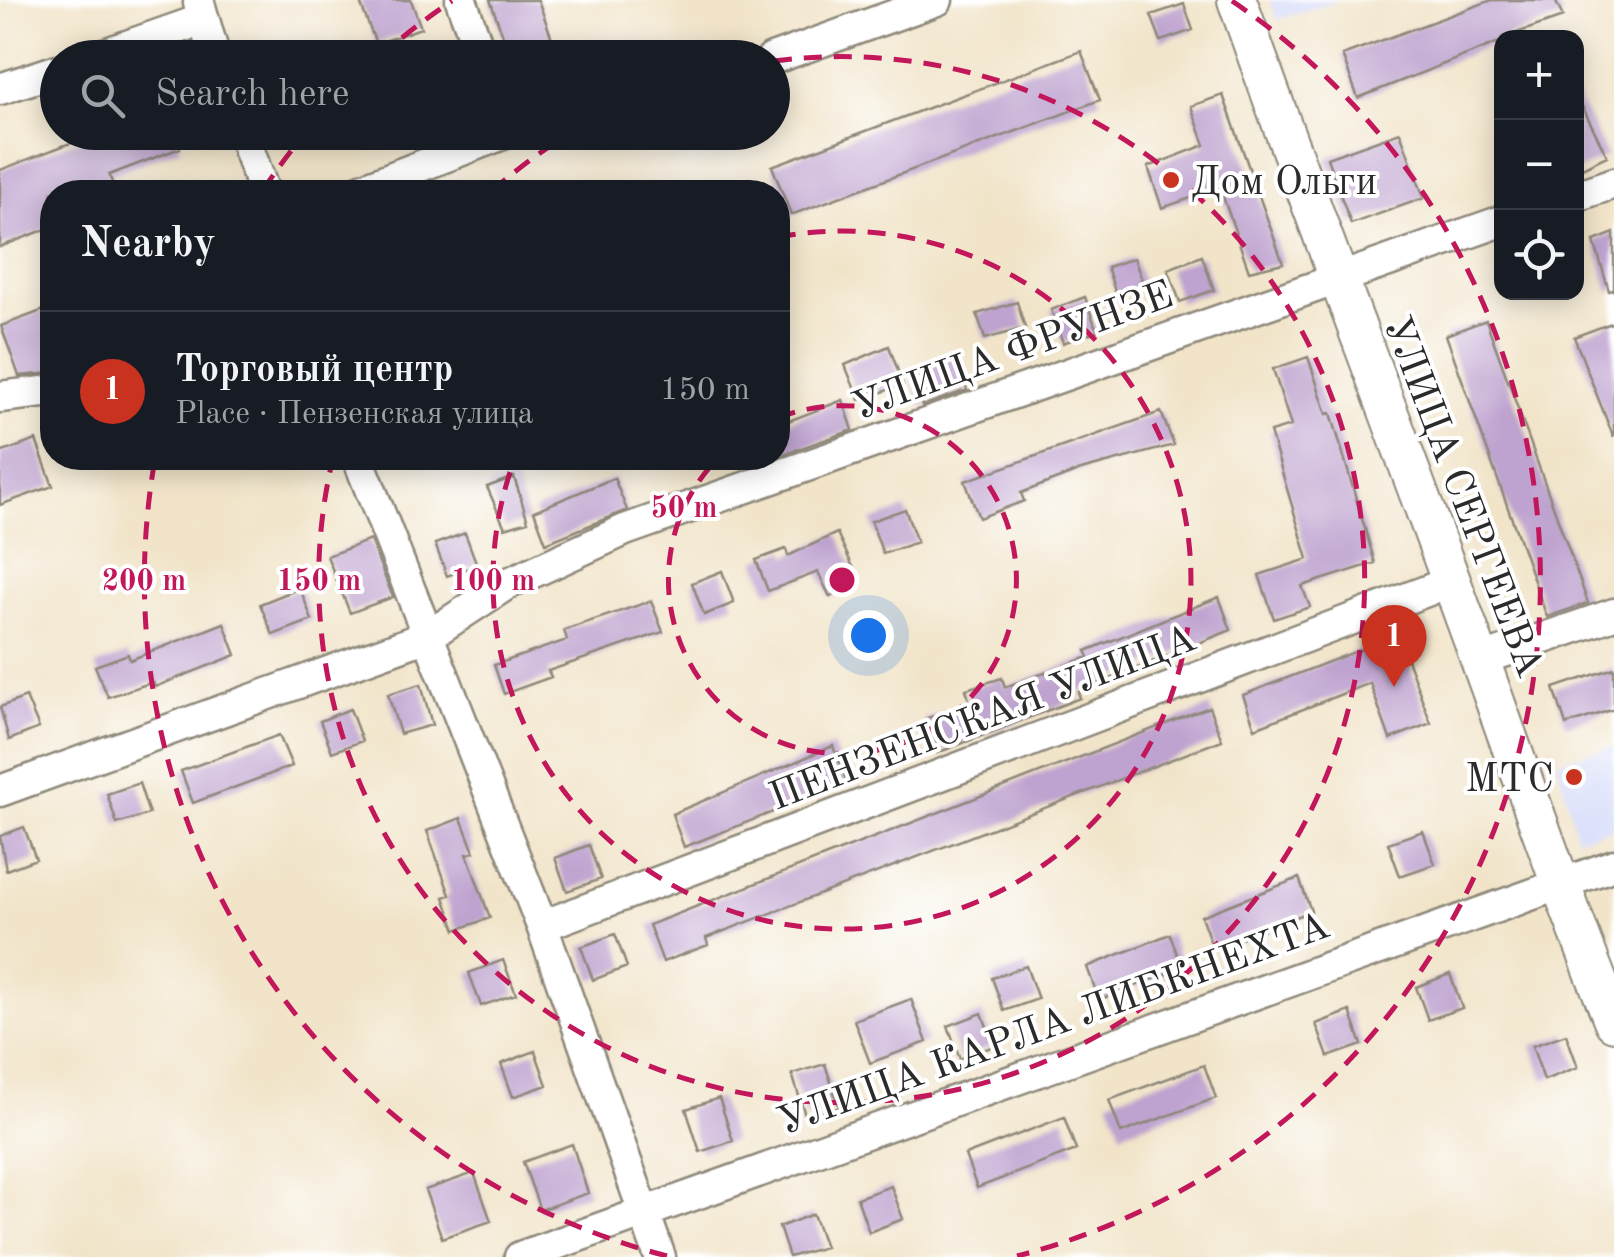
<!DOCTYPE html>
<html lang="en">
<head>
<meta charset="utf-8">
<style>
  :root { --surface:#171b24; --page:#242831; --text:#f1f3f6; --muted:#9ea1a6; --line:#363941; --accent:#c8321e }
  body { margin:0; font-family:"Old Standard TT",serif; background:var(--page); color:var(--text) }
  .controls { position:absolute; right:30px; top:30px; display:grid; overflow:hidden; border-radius:20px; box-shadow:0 5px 25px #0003 }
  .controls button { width:90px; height:90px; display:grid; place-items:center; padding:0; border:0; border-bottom:2px solid var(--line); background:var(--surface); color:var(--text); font:50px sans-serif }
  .you { position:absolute; left:868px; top:635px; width:35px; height:35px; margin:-25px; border:8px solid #fff; border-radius:50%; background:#1a73e8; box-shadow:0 0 0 15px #1a73e833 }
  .badge { display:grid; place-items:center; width:65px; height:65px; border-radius:50%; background:var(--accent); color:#fff; font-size:32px; font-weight:700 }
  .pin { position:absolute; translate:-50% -82px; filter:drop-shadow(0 2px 5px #0008) }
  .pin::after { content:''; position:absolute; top:52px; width:35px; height:30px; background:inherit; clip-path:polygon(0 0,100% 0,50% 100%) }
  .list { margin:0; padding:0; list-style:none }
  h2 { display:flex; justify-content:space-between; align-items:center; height:130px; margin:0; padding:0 40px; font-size:42px }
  h2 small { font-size:32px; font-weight:400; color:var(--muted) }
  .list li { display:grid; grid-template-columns:65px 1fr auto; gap:30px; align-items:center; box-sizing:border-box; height:160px; padding:0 40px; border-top:2px solid var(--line) }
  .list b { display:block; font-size:38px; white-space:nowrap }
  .list p { margin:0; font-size:32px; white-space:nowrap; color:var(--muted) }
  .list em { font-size:32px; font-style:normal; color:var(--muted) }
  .icon { flex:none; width:55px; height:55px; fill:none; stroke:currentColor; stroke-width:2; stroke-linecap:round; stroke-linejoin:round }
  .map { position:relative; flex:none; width:1614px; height:1257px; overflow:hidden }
  .search { position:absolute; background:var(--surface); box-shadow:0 5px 25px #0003; left:40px; top:40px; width:750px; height:110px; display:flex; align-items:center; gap:25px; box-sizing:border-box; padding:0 35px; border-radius:55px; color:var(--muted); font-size:38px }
  .panel { position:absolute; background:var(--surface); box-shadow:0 5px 25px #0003; left:40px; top:180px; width:750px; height:290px; border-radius:40px }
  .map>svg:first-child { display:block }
  .built { fill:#d3d9f9 }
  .building { fill:#bea2cf }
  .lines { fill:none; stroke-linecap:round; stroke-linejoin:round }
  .minor-casing { stroke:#8e887a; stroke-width:35 }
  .major-casing { stroke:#8e887a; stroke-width:42 }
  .minor { stroke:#fff; stroke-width:30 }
  .major { stroke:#fff; stroke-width:38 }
  .ring { fill:none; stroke:#c2185b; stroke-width:5; stroke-dasharray:18 12 }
  .poi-dot { fill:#c8321e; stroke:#fff; stroke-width:4 }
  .labels { text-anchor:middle; stroke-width:8; stroke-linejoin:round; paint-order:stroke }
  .poi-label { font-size:40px; fill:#2b2b2b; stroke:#fff; text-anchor:start }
  .street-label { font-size:40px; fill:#2b2b2b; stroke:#fff }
  .centre { fill:#c2185b; stroke:#fff; stroke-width:5 }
  .ring-label { font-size:30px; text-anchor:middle; font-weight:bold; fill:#c2185b; stroke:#fff; stroke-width:8; stroke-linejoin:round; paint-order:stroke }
</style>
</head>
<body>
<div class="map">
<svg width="1614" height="1257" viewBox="0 0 1614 1257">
  <rect width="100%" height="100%" fill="#fff"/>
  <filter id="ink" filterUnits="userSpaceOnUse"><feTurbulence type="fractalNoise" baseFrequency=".01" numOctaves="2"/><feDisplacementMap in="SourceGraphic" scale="20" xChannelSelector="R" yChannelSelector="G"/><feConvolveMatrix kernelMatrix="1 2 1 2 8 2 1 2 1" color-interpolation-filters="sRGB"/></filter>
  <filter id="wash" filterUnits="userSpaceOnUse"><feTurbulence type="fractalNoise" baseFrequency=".0048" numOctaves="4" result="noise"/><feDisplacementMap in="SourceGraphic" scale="40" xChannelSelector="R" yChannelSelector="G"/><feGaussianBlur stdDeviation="2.25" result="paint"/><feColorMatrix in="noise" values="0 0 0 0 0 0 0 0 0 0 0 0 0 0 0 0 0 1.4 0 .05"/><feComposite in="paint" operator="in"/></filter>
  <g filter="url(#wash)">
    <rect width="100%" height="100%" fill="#f1e4c9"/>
    <path class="built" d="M1270,0h69l-62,20z
      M1614,746v82l-37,10 -20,-77z"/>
    <g id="blocks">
      <path class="building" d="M359,0h52l10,28 -45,16z
        M490,0h48l21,58h-48z
        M1492,0h63l8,17 -61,21v3l-144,57 -16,-43z
        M1184,4l9,26 -32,11 -10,-26z
        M1081,51l19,49 -309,115 -19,-49z
        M1576,94l31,62 -31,15z
        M1223,95l60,168 -34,8 -29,-83 -58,20 -14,-41 57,-22 -14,-39z
        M99,132h76l5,16 -71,27 7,17h-64v35l-52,20v-77z
        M1400,132l24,66 -73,26 -24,-66z
        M1614,233v57l-5,1 -15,-50z
        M1202,256l12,34 -34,12 -12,-33z
        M1134,258l10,28 -28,8 -9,-27z
        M1085,297l12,34 -34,12 -12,-33z
        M1017,302l8,26 -40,11 -8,-25z
        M52,307v66l-33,3 -18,-50z
        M1486,320l102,283 -41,14 -101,-282z
        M1614,322v113l-1,1 -39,-99z
        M889,346l14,39 -44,15 -14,-35z
        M955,356l12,34 -45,16 -12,-33z
        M1308,357l19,57 4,-1 44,150 -73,23 8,21 -36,12 -15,-44 49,-16 -38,-127 21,-6 -18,-57z
        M843,400l10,30 -75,26v-31z
        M1161,412l13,33 -93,25 -60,23 3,8 -45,17 -14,-37z
        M36,440l17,46 -53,19v-52z
        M514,477l14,44 -23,7 -18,-41z
        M614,478l13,32 -81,33 -12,-32z
        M905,509l12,33 -34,12 -12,-33z
        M465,533l12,32 -30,11 -12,-32z
        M837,533l23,49 -30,15 -12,-25 -50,19 -12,-31 30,-11 2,7z
        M370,540l23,57 -43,16 -23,-57z
        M722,571l12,32 -30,12 -12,-32z
        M300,588l12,32 -39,15 -13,-31z
        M1219,597l12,33 -153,62 2,6 -143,55 -12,-34 45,-16 -4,-14 36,-11 3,9 84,-30 -3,-6z
        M651,601l12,31 -115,39 3,6 -47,17 -10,-29 73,-25 -3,-10z
        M224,623l12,32 -81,32 -2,-5 -45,15 -13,-31 33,-12 2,6z
        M1398,635l33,88 -41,16 -20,-56 -115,45 -12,-33z
        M1614,668v41l-48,16 -12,-37z
        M421,684l11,41 -32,9 -12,-40z
        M26,697l13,31 -30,12 -9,-33z
        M1209,707l13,33 -516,198 2,7 -45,17 -14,-37z
        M350,709l12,32 -30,11 -12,-31z
        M279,735l13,31 -99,37 -12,-32z
        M833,746l14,37 -163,64 -12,-33z
        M139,783l10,31 -32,10 -10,-30z
        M461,818l13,34 -7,2 23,64 -34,12 -12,-33 6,-2 -23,-64z
        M24,827l12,32 -30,11 -6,-34z
        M1423,831l12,33 -35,12 -12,-33z
        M589,845l12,34 -34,12 -12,-33z
        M1299,878l12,33 -98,38 -12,-33z
        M615,934l12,33 -34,13 -12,-33z
        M1170,934l12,34 -83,32 -12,-33z
        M503,960l13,34 -35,12 -12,-33z
        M1026,966l12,33 -34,12 -12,-33z
        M1450,974l12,34 -34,12 -12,-33z
        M911,999l16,43 -57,21 -16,-43z
        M1350,1011l12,34 -34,12 -12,-33z
        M982,1013l12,33 -34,13 -12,-33z
        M1566,1034l12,33 -34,13 -12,-34z
        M535,1051l12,34 -34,12 -12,-33z
        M825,1064l14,43 -33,11 -14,-44z
        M1204,1065l12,33 -95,35 -12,-33z
        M719,1098l14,43 -33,11 -14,-43z
        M1064,1117l12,33 -99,38 -12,-33z
        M572,1144l16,49 -48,17 -17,-48z
        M474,1173l17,48 -49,17 -17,-48z
        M891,1186l12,33 -34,13 -12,-34z
        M813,1214l12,33 -36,10 -10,-30z"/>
    </g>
  </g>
  <g filter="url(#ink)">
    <use href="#blocks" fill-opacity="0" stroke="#8e887a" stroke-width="2.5"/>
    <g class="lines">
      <g class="minor-casing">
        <path id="minor" d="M461,0l21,58
          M199,3l16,55
          M93,58l108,-38
          M772,59l165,-59
          M0,89l58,-19
          M242,132l22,60
          M354,192l154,-60
          M1576,196l38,-13
          M0,397l52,-6
          M358,458l184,468 118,331
          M1480,660l134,-46
          M0,791l428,-155 79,-52 118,-54 877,-309
          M542,926l908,-344
          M520,1257l1094,-392"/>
      </g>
      <g class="major-casing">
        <path id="major" d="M1237,0c78,221 163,439 243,660 44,121 85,242 134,362"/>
      </g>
      <use href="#minor" class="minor"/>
      <use href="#major" class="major"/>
    </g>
  </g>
  <g class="ring">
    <path d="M778 418A174 174 0 1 1 718 458"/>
    <path d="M778 237A349 349 0 1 1 515 458"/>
    <path d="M492 191A523 523 0 0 1 569 134M774 61A523 523 0 1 1 333 458"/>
    <path d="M667 1256A698 698 0 0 1 155 459M263 190A698 698 0 0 1 303 136M379 57A698 698 0 0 1 452 1M1232 1A698 698 0 0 1 1017 1256"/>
  </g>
  <g class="poi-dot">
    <circle cx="1171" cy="180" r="10"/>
    <circle cx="1574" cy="777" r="10"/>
  </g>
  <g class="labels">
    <g class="poi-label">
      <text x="1191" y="194">Дом Ольги</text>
      <text x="1554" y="791" text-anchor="end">МТС</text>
    </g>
    <g class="street-label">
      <text transform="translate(1012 349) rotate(-20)" y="14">УЛИЦА ФРУНЗЕ</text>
      <text transform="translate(1465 496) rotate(69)" y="14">УЛИЦА СЕРГЕЕВА</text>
      <text transform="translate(982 716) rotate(-21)" y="14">ПЕНЗЕНСКАЯ УЛИЦА</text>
      <text transform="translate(1053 1022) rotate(-20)" y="14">УЛИЦА КАРЛА ЛИБКНЕХТА</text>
    </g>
  </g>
  <circle cx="842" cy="580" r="15" class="centre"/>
  <g class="ring-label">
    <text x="684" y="517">50 m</text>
    <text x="144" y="590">200 m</text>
    <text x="319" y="590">150 m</text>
    <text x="493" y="590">100 m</text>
  </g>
</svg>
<div class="controls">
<button>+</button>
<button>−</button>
<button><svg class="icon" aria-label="locate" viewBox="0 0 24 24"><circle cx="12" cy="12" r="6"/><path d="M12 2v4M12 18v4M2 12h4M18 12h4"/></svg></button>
</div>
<div class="you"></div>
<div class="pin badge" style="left:1394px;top:687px">1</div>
<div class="search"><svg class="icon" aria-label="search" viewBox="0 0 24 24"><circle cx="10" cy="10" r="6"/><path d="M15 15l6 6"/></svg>Search here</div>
<section class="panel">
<h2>Nearby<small></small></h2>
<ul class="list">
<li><span class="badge">1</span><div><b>Торговый центр</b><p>Place · Пензенская улица</p></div><em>150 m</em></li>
</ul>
</section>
</div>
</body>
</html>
